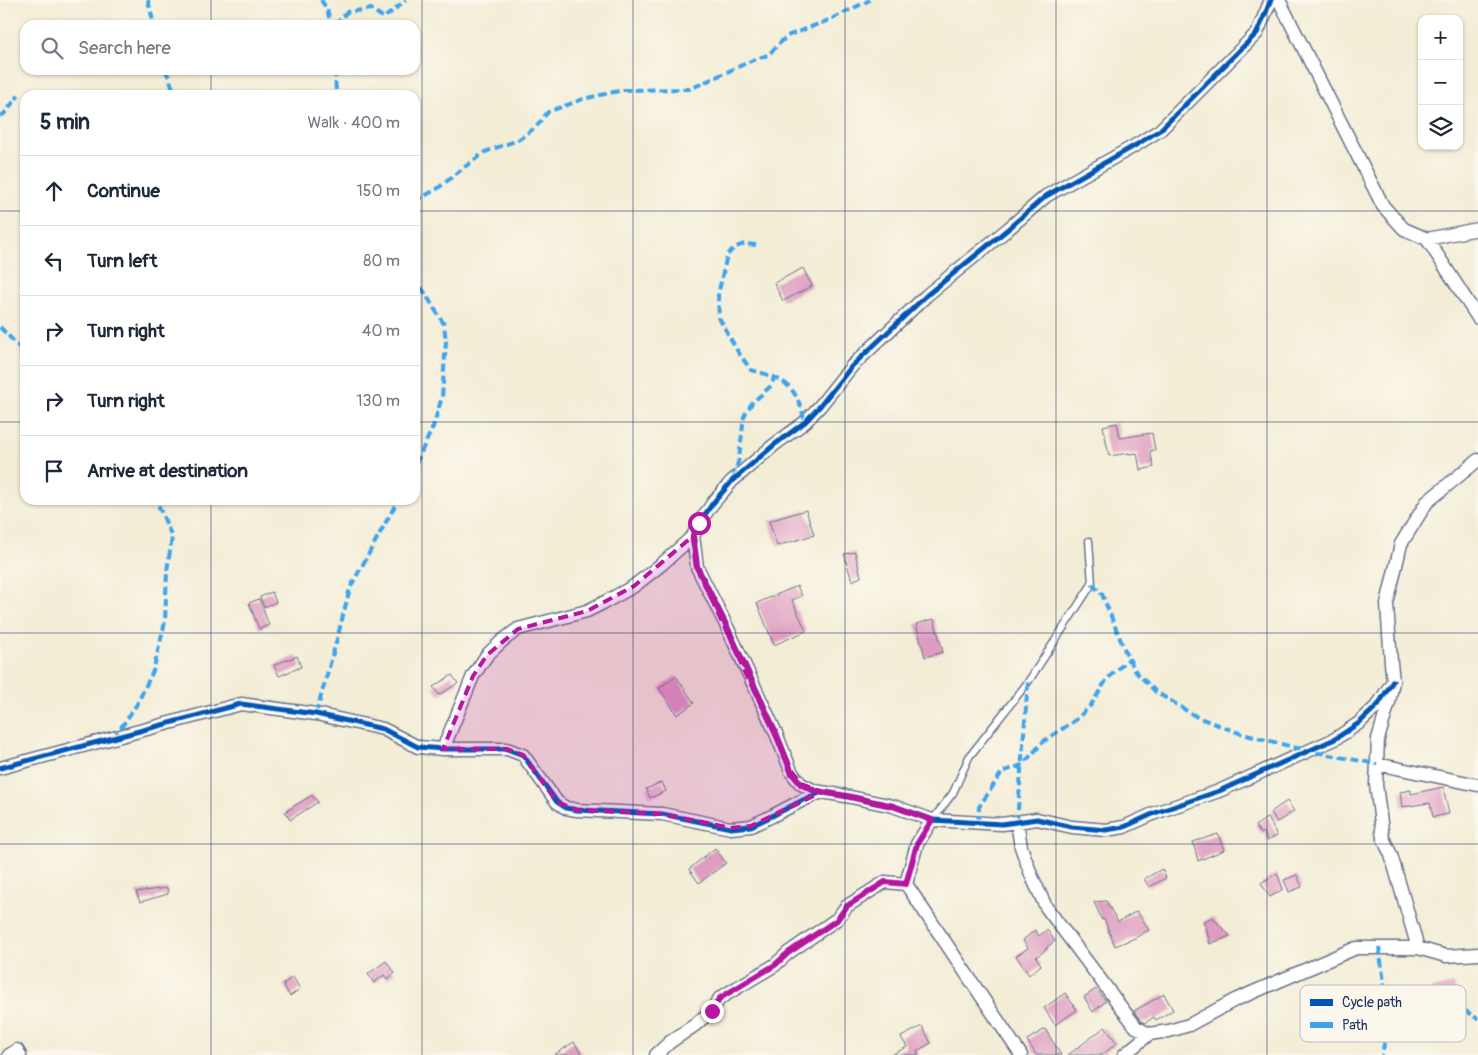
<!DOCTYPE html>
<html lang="en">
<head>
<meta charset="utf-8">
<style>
  :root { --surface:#fff; --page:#f6f6f7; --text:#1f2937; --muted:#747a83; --line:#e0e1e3 }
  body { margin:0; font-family:Pangolin,sans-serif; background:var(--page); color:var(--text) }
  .controls { position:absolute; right:15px; top:15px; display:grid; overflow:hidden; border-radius:10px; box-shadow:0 1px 4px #0004 }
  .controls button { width:45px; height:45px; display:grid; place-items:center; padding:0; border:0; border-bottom:1px solid var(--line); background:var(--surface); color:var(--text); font:25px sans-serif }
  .stop { position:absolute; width:15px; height:15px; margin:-11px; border:4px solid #b5179e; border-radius:50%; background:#fff }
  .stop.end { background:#b5179e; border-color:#fff; box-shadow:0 1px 5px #0008 }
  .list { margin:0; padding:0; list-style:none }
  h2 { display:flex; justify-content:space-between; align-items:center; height:65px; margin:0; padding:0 20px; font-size:21px }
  h2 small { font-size:16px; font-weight:400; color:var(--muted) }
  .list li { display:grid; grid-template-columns:32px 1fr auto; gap:15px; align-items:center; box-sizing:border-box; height:70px; padding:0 20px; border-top:1px solid var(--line) }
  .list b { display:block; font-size:19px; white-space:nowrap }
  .list em { font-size:16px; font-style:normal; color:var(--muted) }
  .icon { flex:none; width:28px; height:28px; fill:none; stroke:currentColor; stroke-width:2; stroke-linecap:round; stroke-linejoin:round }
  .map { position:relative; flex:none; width:1478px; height:1055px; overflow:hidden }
  .search { position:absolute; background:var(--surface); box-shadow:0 1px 4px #0004; left:20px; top:20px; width:400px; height:55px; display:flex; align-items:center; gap:12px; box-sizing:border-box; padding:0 18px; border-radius:15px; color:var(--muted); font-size:19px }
  .panel { position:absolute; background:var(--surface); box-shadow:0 1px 4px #0004; left:20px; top:90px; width:400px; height:415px; border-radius:15px }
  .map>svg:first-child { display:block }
  .building { fill:#de9cc0 }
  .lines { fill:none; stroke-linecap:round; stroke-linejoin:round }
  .lane-casing { stroke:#677288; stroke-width:9 }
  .street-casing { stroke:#677288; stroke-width:15 }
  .lane { stroke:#fff; stroke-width:6 }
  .street { stroke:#fff; stroke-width:12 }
  .quiet { stroke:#3da3ed; stroke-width:4; stroke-dasharray:8 4; stroke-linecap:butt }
  .cycleway-casing { stroke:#fbf7ec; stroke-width:8 }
  .cycleway { stroke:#0057b8; stroke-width:5 }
  .route { stroke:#b5179e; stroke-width:6 }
  .marked { fill:#b5179e; fill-opacity:0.2; stroke:#b5179e; stroke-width:4; stroke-dasharray:10 6; stroke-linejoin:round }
  .grid { fill:none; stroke:#1b2f5e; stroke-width:1; stroke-opacity:0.55 }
  .key { fill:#fbf7ec; stroke:#b8bbc1; stroke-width:1 }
  .key-label { font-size:14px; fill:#1b2f5e }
</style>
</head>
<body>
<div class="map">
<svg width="1478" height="1055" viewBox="0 0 1478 1055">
  <rect width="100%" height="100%" fill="#fbf7ec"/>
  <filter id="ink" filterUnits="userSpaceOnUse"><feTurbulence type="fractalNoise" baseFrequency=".02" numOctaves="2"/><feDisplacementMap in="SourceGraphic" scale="10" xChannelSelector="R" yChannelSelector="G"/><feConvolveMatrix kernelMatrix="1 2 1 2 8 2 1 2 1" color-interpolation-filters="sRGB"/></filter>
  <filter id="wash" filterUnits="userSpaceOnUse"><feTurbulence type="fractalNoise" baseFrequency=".0096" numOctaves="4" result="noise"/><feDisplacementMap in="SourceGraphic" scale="20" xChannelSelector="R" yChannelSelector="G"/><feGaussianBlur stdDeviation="1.12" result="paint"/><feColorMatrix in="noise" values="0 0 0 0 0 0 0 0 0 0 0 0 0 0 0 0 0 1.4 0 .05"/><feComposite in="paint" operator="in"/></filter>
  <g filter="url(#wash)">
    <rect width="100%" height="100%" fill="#f3edd6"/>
    <g id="blocks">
      <path class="building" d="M803,268l9,18 -29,15 -9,-18z
        M1117,423l3,15 32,-5 3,17 -5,1 4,16 -14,3 -3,-17 -8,1v-1l-20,3 -6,-30z
        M806,510l8,25 -37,11 -8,-25z
        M855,552l6,25 -9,4 -8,-27z
        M797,586l5,10 -10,4 14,31 -32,14 -17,-42z
        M272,592l4,10 -12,5 -4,-10z
        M259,599l10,26 -10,4 -10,-26z
        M934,619l9,33 -18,5 -9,-33z
        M297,656l4,11 -22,9 -5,-11z
        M452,675l6,8 -19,12 -6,-8z
        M676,676l18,27 -17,12 -18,-27z
        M662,782l4,9 -16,7 -4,-9z
        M1443,787l6,27 -16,3 -3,-14 -28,4 -2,-15 11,-2v4z
        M312,795l6,7 -28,18 -5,-8z
        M1287,801l7,10 -17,11 -6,-10z
        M1268,817l9,19 -10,5 -3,-9 -3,2 -6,-8z
        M1218,834l6,16 -26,11 -5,-19z
        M715,848l11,15 -27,20 -10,-14z
        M1162,869l4,9 -17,9 -5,-8z
        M1277,873l6,16 -13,8 -9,-14z
        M1297,875l5,12 -13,5 -5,-12z
        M167,888l1,6 -28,8 -4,-10z
        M1106,901l12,21 19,-11 12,19 -14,8 -20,8 -11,-27 -2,1 -8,-18z
        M1212,917l18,19 -20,8 -4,-17 -3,-5z
        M1035,930l4,6 8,-6 8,11 -9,7 1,1 -11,8 5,8 -12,10 -13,-19 12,-8 -5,-8z
        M386,961l9,12 -8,6 -3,-4 -10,8 -6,-9z
        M293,977l7,12 -10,7 -7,-12z
        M1454,984l3,11 -24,6 -2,-12z
        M1096,989l10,12 -13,11 -9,-15z
        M1065,993l12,17 -22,15 -11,-17z
        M1164,994l9,16 -17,10 -2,-3 -9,6 -4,-2 -7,-10z
        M922,1026l9,17 -14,8 2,4h-28l16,-8 -6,-10z
        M1105,1027l12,16 -15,12h-34z
        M1045,1029l16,26h-25l-9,-15z
        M574,1042l8,13h-28z"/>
    </g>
  </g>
  <g filter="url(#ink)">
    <use href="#blocks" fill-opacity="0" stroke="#677288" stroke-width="1"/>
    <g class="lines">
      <g class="lane-casing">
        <path id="lane" d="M933,819l20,-26 16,-36 59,-75 64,-98 -3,-43"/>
      </g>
      <g class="street-casing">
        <path id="street" d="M1271,0l-14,33 -97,97 -24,15 -90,51 -38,33 -81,66 -75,71 -32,40 -15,16 -31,23 -42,36 -19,22 -14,20 -6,13 4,31 30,60 48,104 17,42 9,11 14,7 31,5 47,10 39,14 70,4 35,-5 35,8 34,3 18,-3 31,-14 64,-22 116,-52 24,-16 19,-18 15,-24
          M1279,0l104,206 21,23 23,10 51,79
          M1427,239l51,-10
          M443,749l30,-73 14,-21 15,-14 16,-12 69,-18 22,-11 25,-14 28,-22 31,-28
          M1377,764l101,21
          M0,768l241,-64 75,10 67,15 35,18 25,2h64l16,6 34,47 9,6 11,2 85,4 69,14 20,-2 21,-10 31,-16 19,-8
          M932,820l-15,24 -11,40 115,171
          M1017,822l4,25 11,30 14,30 90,120 13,7 20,-3 20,-6 46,-25 121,-52h62l28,8 32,-2
          M1418,948l-27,-93 -8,-17 -7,-53 2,-46 11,-37 4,-21 -2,-18 -4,-59 14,-60 26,-42 51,-42
          M9,1055l8,-5 3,5
          M656,1055l14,-13 25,-17 16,-14 9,-13 55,-33 13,-12 49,-34 10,-13 38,-24 21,2
          M1124,1055l25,-21"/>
      </g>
      <use href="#lane" class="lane"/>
      <use href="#street" class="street"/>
      <path class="quiet" d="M148,0l6,25
        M321,0l6,9 4,16
        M335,25l12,-13 24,-3 13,9 22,-18
        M165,70l4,7 6,18
        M335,70l1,25
        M0,116l4,-2 15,-19
        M415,201l22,-12 29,-23 19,-14 33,-12 18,-13 12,-15 35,-13 40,-9 67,-1 63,-29 15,-5 19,-19 42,-16 41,-20
        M756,245l-12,-1 -10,4 -7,7 -9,40 1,23 19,34 13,18c35,9 45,15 54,52
        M415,277l29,47 2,18 -4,55 -9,30 -18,38
        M0,327l25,26
        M733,478l6,-19 5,-43 8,-13 20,-18 2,-9
        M1092,584l10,10 23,57 11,21 20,20 41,25 45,17 67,17 68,13
        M316,714l21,-75 13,-51 48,-88
        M114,738l23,-34 16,-33 12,-49 2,-51 5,-34 -16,-37
        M1017,822l11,-140
        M978,823l1,-16 23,-35 20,-7 22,-24 33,-22 14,-14 16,-26 22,-20
        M1379,947l10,71 -7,37
        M1464,1010l14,9"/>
      <g class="cycleway-casing">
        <path id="cycleway" d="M1271,0l-14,33 -97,97 -24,15 -90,51 -38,33 -81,66 -75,71 -32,40 -15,16 -31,23 -42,36 -19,22 -14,20 -6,13 4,31 30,60 48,104 17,42 9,11 14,7 31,5 47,10 39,14 70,4 35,-5 35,8 34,3 18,-3 31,-14 64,-22 116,-52 24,-16 19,-18 15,-24
          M0,768l241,-64 75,10 67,15 35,18 25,2h64l16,6 34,47 9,6 11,2 85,4 69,14 20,-2 21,-10 31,-16 19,-8"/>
      </g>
      <use href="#cycleway" class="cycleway"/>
    </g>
  </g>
  <g class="lines" filter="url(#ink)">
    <path class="route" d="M699,523l-6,13 4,31 30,60 48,104 17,42 9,11 14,7 31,5 47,10 39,14 -15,24 -11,40 -21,-2 -38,24 -10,14 -49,33 -13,12 -55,33 -8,13"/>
  </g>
  <path class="marked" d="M693,536l4,31 95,206 9,11 21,8 -71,34 -20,2 -69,-14 -85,-4 -20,-8 -34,-47 -16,-6h-64l30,-73 14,-21 31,-26 69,-18 47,-25z"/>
  <path class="grid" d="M211,0v25M422,0v1055M633,0v1055M845,0v1055M1056,0v1055M1267,0v1055M211,70v25M0,211h25M415,211h1063M0,422h25M415,422h1063M211,500v555M0,633h1478M0,844h1478"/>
  <rect x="1300" y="985" width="166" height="57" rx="8" class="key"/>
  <rect x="1310" y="999" width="23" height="7" fill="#0057b8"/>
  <rect x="1310" y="1022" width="23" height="6" fill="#3da3ed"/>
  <g class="key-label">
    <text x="1342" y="1007">Cycle path</text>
    <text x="1342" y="1030">Path</text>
  </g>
</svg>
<div class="controls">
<button>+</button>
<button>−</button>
<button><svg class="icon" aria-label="layers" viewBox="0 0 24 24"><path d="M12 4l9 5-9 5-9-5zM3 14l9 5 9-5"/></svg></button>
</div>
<div class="stop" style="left:699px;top:523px"></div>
<div class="stop end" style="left:712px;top:1011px"></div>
<div class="search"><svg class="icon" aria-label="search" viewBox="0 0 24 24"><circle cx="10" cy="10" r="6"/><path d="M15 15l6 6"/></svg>Search here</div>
<section class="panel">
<h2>5 min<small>Walk · 400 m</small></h2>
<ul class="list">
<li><svg class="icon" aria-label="ahead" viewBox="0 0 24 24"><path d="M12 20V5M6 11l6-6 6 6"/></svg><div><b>Continue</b></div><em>150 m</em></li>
<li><svg class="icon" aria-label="left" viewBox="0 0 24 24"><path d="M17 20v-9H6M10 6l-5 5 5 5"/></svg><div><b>Turn left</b></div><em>80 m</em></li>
<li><svg class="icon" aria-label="right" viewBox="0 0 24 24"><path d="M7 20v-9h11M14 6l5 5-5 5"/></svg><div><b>Turn right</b></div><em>40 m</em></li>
<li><svg class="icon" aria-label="right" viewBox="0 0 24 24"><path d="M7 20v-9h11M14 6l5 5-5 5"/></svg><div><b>Turn right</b></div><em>130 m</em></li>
<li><svg class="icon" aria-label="arrive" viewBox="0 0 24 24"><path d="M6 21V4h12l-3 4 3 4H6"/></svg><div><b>Arrive at destination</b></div></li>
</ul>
</section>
</div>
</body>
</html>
